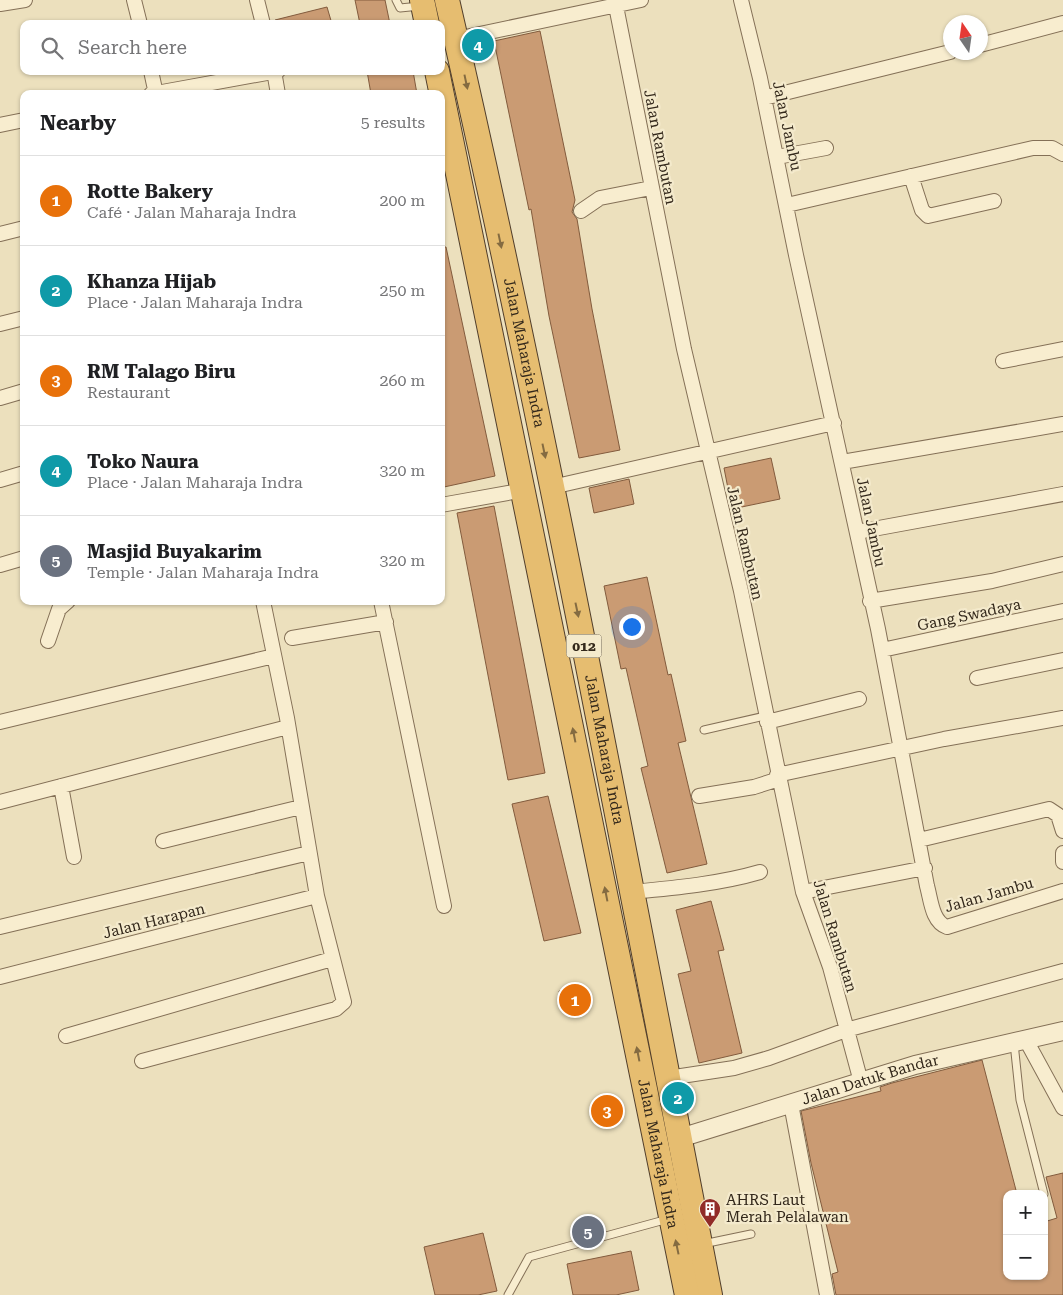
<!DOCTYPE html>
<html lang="en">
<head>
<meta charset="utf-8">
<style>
  :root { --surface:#fff; --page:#f6f6f6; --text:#202124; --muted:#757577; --line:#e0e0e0; --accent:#1a73e8 }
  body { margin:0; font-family:"Roboto Serif",serif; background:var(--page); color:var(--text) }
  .controls { position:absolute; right:15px; bottom:15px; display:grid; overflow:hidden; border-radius:10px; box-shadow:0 1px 4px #0004 }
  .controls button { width:45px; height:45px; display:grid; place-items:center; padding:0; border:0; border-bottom:1px solid var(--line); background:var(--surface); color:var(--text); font:25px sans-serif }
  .compass { position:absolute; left:943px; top:15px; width:45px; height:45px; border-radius:50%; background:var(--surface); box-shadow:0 1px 4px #0004; rotate:347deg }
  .you { position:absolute; left:631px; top:626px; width:18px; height:18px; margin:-12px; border:4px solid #fff; border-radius:50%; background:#1a73e8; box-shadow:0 0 0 8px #1a73e833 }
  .badge { display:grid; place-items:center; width:32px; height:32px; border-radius:50%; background:var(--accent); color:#fff; font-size:16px; font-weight:700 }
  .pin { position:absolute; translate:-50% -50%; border:2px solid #fff; box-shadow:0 1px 5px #0006 }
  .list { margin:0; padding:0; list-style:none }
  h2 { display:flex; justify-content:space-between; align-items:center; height:65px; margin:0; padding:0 20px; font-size:21px }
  h2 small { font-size:16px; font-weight:400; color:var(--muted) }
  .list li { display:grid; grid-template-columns:32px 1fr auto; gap:15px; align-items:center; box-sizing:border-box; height:90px; padding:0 20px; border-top:1px solid var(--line) }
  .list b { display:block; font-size:19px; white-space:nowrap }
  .list p { margin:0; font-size:16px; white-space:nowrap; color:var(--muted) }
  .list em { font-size:16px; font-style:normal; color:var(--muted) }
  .icon { flex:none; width:28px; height:28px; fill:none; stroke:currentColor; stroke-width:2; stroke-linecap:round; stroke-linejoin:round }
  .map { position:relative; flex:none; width:1063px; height:1295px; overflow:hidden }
  .search { position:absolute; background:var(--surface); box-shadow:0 1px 4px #0004; left:20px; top:20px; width:425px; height:55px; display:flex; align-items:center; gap:12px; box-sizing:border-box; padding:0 18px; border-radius:10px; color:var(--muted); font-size:19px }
  .panel { position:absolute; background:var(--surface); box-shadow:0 1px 4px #0004; left:20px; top:90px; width:425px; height:515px; border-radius:10px }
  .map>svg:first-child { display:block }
  .building { fill:#ca9b73; stroke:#825b3d }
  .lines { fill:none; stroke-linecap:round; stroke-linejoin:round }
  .service-casing { stroke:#847057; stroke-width:9 }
  .minor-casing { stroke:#847057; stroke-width:16 }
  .tertiary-casing { stroke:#847057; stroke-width:20 }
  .trunk-casing { stroke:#513e2b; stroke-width:26 }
  .service { stroke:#f8edcf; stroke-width:7 }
  .minor { stroke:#f8edcf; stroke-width:14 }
  .tertiary { stroke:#f8edcf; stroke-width:18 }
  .trunk { stroke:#e6bd70; stroke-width:24 }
  .oneway { fill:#846b41 }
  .labels { text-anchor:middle; stroke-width:4.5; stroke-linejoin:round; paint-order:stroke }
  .shield { fill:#f4eacc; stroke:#6d6250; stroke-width:1 }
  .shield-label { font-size:14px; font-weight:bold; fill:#33281b }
  .street-label { font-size:15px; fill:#33281b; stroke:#f4eacc }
  .poi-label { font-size:15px; fill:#33281b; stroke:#f4eacc; text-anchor:start }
</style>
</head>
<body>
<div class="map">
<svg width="1063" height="1295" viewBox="0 0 1063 1295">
  <rect width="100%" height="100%" fill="#ece0bd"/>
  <path class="building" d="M355,0h30l5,24h-30z
    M327,7l5,17h-57v-4z
    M540,31l35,169 -3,12 5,7 15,90 28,141 -41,8 -30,-142 -18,-107 -2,1 -35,-169z
    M367,71h46l4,23h-46z
    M441,247h5l49,229 -51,11 -3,-12z
    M771,458l9,41 -48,10 -8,-41z
    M629,479l5,25 -40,9 -5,-25z
    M494,506l51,267 -37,7 -51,-267z
    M647,577l21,98 3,-1 15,67 -8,2 29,121 -40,9 -26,-105 7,-2 -22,-98 -5,1 -17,-83z
    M548,796l33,137 -37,8 -32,-137z
    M711,901l13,49 -6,1 24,102 -43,10 -21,-89 13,-3 -15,-61z
    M585,986l5,23 -25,4 -6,-22z
    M982,1060l35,134h-10v82h37v-54l13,-4 -11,-41 17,-4v122h-227l-4,-21 6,-2 -27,-109 -10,-52 80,-20 -1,-4 12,-4z
    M483,1233l14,58 -19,4h-43l-11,-48z
    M631,1251l8,39 -23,5h-43l-6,-31z"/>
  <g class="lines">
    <g class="service-casing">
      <path id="service" d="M396,0l4,8 20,-2
        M704,730l61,-14
        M1014,1043l6,57 24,94
        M703,1244l48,-10
        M508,1295l21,-38 139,-38"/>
    </g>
    <g class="minor-casing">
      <path id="minor" d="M134,0l6,24
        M257,0l6,24
        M741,0l19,78 36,177 82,374 49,257c4,14 5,36 20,41l116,-36
        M0,4l25,-4
        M616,6l68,343 57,242 62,301 27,75 31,115
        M456,39l185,-39
        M980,45l83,-22
        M151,71l5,23
        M274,71l4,23
        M151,94l127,-23
        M764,98l186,-46
        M0,125l24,-5
        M777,157l49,-9
        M911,176l11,34 6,6 66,-15
        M787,205l246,-57h19l11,6
        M581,211l19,-13 51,-10
        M0,234l24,-6
        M0,324l24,-6
        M1003,361l60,-12
        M0,398l24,-7
        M842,462l221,-38
        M0,480l24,-7
        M552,487l282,-64
        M441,505l83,-15
        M857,532l206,-38
        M0,565l24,-7
        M381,601l63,305
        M870,601l122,-20 71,-17
        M292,638l94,-16
        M48,641l11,-32 9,-8
        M882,650l181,-39
        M977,678l86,-18
        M0,722l274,-66
        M767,722l92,-23
        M777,775l167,-36 119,-21
        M61,786l13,71
        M699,796l55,-9 25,-8
        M0,802l288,-75
        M919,840l130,-31 9,6 5,16
        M163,841l138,-34
        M1063,853v9
        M631,892c43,-4 88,-8 129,-20
        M803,892l122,-24
        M0,927l309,-74
        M0,977l317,-81
        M66,1036l266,-77
        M1026,1040l37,68
        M142,1061l194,-52 8,-7 -27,-106 -30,-178 -24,-117
        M668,1078l66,-10 35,-10 77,-28 217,-59
        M791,1104l36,191"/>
    </g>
    <g class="tertiary-casing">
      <g id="tertiary">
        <path id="s1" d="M680,1138l235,-73 148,-34"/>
      </g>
    </g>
    <g class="trunk-casing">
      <g id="trunk">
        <path d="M422,0l5,24"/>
        <path id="s2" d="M447,0c99,429 179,863 263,1295"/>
        <path id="s3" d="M437,71l250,1224"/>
      </g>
    </g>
    <use href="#service" class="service"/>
    <use href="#minor" class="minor"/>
    <use href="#tertiary" class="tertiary"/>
    <use href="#trunk" class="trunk"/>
  </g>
  <defs><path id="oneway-solid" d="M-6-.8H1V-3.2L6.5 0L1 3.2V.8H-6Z" transform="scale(1.25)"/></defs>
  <g class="oneway">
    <use href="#oneway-solid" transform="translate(466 82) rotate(78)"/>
    <use href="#oneway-solid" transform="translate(500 241) rotate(78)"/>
    <use href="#oneway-solid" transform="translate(544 451) rotate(78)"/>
    <use href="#oneway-solid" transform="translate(577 610) rotate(78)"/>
    <use href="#oneway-solid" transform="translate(574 735) rotate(-101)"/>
    <use href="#oneway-solid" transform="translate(606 894) rotate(-101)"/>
    <use href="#oneway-solid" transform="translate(638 1054) rotate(-101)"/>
    <use href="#oneway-solid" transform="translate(677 1247) rotate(-102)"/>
  </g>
  <defs>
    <g id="building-pin" transform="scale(1.125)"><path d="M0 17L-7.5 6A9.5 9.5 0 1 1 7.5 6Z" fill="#912b28" stroke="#f4eacc"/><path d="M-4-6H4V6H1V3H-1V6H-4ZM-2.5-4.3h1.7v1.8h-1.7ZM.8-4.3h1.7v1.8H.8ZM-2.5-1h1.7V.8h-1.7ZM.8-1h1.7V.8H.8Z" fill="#fff"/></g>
  </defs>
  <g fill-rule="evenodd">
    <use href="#building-pin" x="710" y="1209"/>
  </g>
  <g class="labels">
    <rect class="shield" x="566.5" y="634.5" width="35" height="23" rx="4"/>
    <g class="shield-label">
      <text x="584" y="651">012</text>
    </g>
    <g class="street-label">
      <text transform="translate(787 126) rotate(78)" y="5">Jalan Jambu</text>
      <text transform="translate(660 147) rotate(79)" y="5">Jalan Rambutan</text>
      <text dy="5" stroke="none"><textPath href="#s2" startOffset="361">Jalan Maharaja Indra</textPath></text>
      <text transform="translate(871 522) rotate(78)" y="5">Jalan Jambu</text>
      <text transform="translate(745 543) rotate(77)" y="5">Jalan Rambutan</text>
      <text transform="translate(969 615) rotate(-12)" y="5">Gang Swadaya</text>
      <text dy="5" stroke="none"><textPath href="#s2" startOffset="766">Jalan Maharaja Indra</textPath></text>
      <text transform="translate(989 895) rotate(-16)" y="5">Jalan Jambu</text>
      <text transform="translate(154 921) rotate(-14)" y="5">Jalan Harapan</text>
      <text transform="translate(835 936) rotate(73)" y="5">Jalan Rambutan</text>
      <text dy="5" stroke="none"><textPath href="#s1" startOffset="199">Jalan Datuk Bandar</textPath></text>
      <text dy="5" stroke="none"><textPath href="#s3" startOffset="1105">Jalan Maharaja Indra</textPath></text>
    </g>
    <g class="poi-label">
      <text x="726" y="1205">AHRS Laut<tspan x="726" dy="17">Merah Pelalawan</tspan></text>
    </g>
  </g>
</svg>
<div class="controls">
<button>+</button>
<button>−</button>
</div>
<svg class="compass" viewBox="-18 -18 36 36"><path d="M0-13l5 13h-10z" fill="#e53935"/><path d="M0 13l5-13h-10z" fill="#757577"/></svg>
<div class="you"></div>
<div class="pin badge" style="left:575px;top:1000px;background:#e8710a">1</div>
<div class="pin badge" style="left:678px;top:1098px;background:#0f9aa8">2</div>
<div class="pin badge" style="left:607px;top:1111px;background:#e8710a">3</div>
<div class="pin badge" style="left:478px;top:45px;background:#0f9aa8">4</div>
<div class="pin badge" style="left:588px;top:1232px;background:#6b7280">5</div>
<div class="search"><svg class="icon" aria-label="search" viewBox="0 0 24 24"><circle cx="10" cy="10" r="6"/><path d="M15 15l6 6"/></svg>Search here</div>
<section class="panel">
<h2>Nearby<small>5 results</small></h2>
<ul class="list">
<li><span class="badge" style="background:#e8710a">1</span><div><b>Rotte Bakery</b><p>Café · Jalan Maharaja Indra</p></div><em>200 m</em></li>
<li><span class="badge" style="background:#0f9aa8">2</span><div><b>Khanza Hijab</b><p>Place · Jalan Maharaja Indra</p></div><em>250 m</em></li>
<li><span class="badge" style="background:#e8710a">3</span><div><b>RM Talago Biru</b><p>Restaurant</p></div><em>260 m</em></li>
<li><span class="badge" style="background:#0f9aa8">4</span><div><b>Toko Naura</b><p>Place · Jalan Maharaja Indra</p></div><em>320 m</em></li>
<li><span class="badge" style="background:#6b7280">5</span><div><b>Masjid Buyakarim</b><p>Temple · Jalan Maharaja Indra</p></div><em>320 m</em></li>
</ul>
</section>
</div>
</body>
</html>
